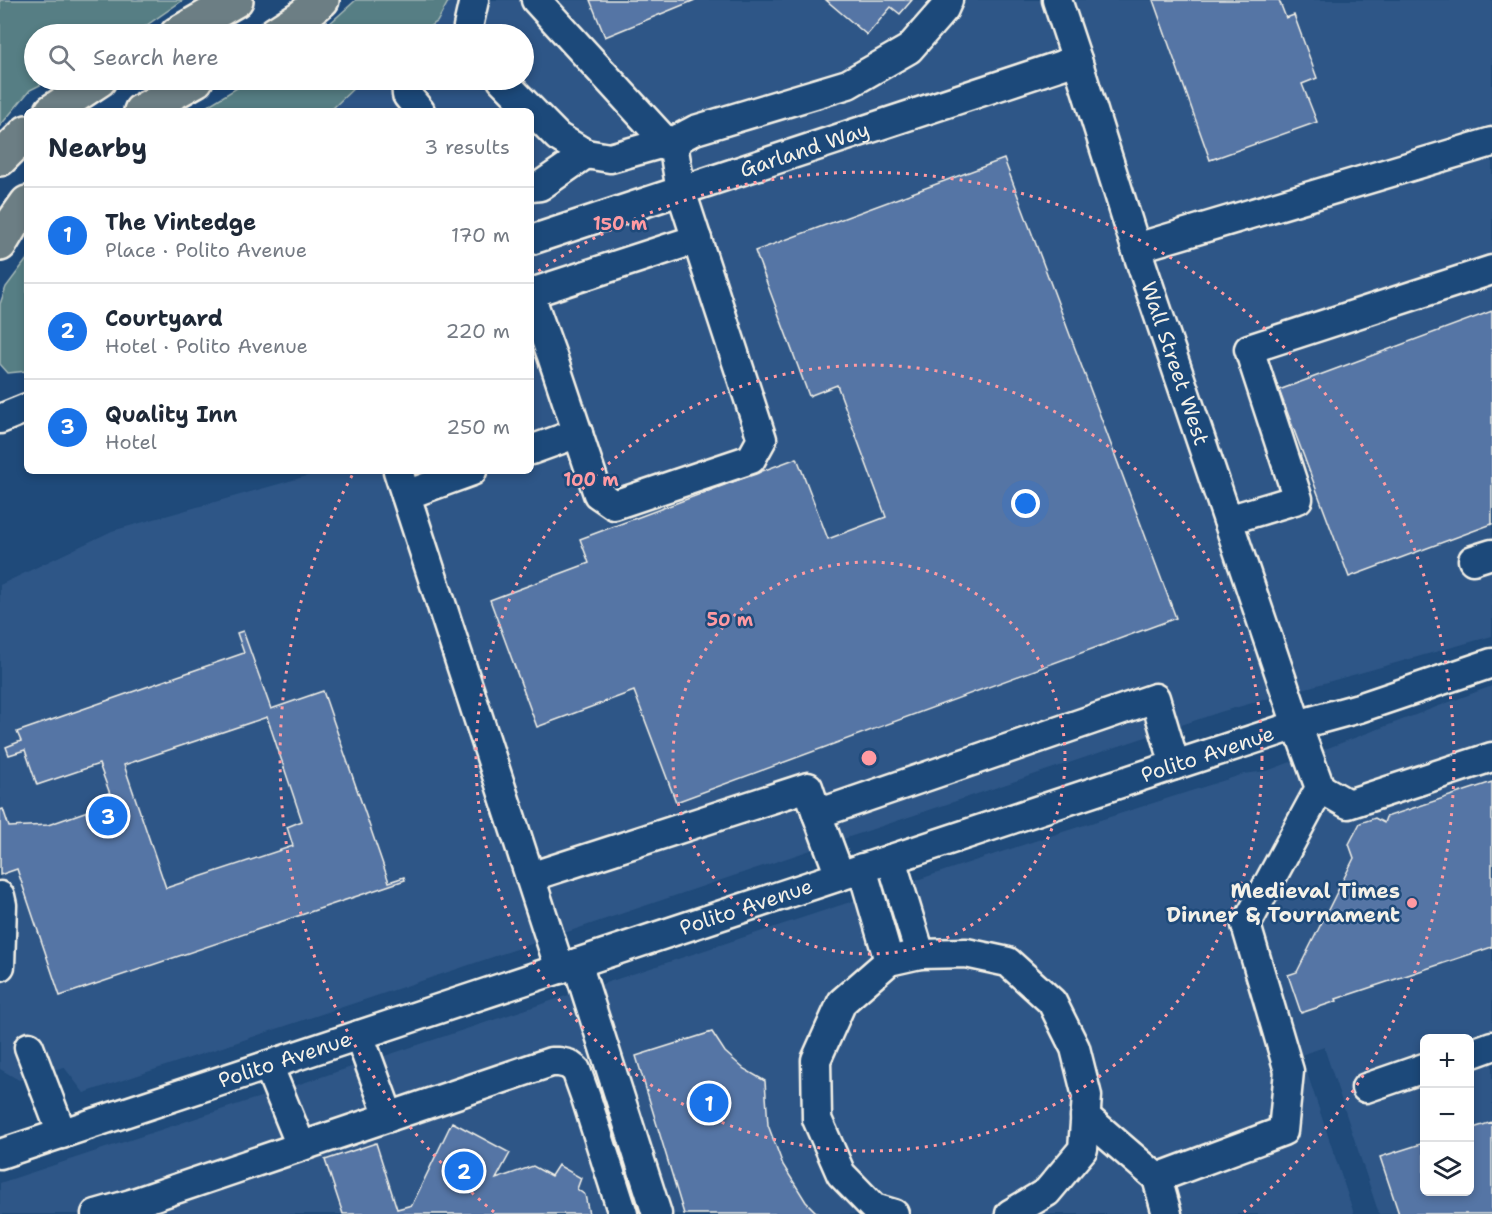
<!DOCTYPE html>
<html lang="en">
<head>
<meta charset="utf-8">
<style>
  :root { --surface:#fff; --page:#f6f6f7; --text:#1f2937; --muted:#747a83; --line:#e0e1e3; --accent:#1a73e8 }
  body { margin:0; font-family:"Shantell Sans",sans-serif; background:var(--page); color:var(--text) }
  .controls { position:absolute; right:18px; bottom:18px; display:grid; overflow:hidden; border-radius:9px; box-shadow:0 3px 9px #0003 }
  .controls button { width:54px; height:54px; display:grid; place-items:center; padding:0; border:0; border-bottom:2px solid var(--line); background:var(--surface); color:var(--text); font:30px sans-serif }
  .you { position:absolute; left:1026px; top:504px; width:21px; height:21px; margin:-15px; border:4px solid #fff; border-radius:50%; background:#1a73e8; box-shadow:0 0 0 9px #1a73e833 }
  .badge { display:grid; place-items:center; width:39px; height:39px; border-radius:50%; background:var(--accent); color:#fff; font-size:20px; font-weight:700 }
  .pin { position:absolute; translate:-50% -50%; border:3px solid #fff; box-shadow:0 2px 6px #0006 }
  .list { margin:0; padding:0; list-style:none }
  h2 { display:flex; justify-content:space-between; align-items:center; height:78px; margin:0; padding:0 24px; font-size:26px }
  h2 small { font-size:20px; font-weight:400; color:var(--muted) }
  .list li { display:grid; grid-template-columns:39px 1fr auto; gap:18px; align-items:center; box-sizing:border-box; height:96px; padding:0 24px; border-top:2px solid var(--line) }
  .list b { display:block; font-size:22px; white-space:nowrap }
  .list p { margin:0; font-size:20px; white-space:nowrap; color:var(--muted) }
  .list em { font-size:20px; font-style:normal; color:var(--muted) }
  .icon { flex:none; width:33px; height:33px; fill:none; stroke:currentColor; stroke-width:2; stroke-linecap:round; stroke-linejoin:round }
  .map { position:relative; flex:none; width:1492px; height:1214px; overflow:hidden }
  .search { position:absolute; background:var(--surface); box-shadow:0 3px 9px #0003; left:24px; top:24px; width:510px; height:66px; display:flex; align-items:center; gap:15px; box-sizing:border-box; padding:0 21px; border-radius:33px; color:var(--muted); font-size:22px }
  .panel { position:absolute; background:var(--surface); box-shadow:0 3px 9px #0003; left:24px; top:108px; width:510px; height:366px; border-radius:9px }
  .map>svg:first-child { display:block }
  .built { fill:#2f5787; fill-rule:evenodd }
  .green { fill:#567e84; stroke:#a5b8b6; stroke-width:1.5 }
  .building { fill:#5475a5; stroke:#f4f1e8; stroke-width:1.5; fill-rule:evenodd }
  .lines { fill:none; stroke-linecap:round; stroke-linejoin:round }
  .minor-casing { stroke:#f4f1e8; stroke-width:33 }
  .major-casing { stroke:#f4f1e8; stroke-width:38 }
  .minor { stroke:#1f4a7a; stroke-width:28 }
  .major { stroke:#6c7e84; stroke-width:33 }
  .ring { fill:none; stroke:#ff9aa2; stroke-width:3; stroke-dasharray:3 6 }
  .poi-dot { fill:#ff9aa2; stroke:#1f4a7a; stroke-width:2 }
  .labels { text-anchor:middle; stroke-width:5; stroke-linejoin:round; paint-order:stroke }
  .street-label { font-size:21px; fill:#f4f1e8; stroke:#1f4a7a }
  .poi-label { font-size:21px; font-weight:bold; fill:#f4f1e8; stroke:#1f4a7a; text-anchor:end }
  .centre { fill:#ff9aa2; stroke:#1f4a7a; stroke-width:3 }
  .ring-label { font-size:18px; text-anchor:middle; font-weight:bold; fill:#ff9aa2; stroke:#1f4a7a; stroke-width:5; stroke-linejoin:round; paint-order:stroke }
</style>
</head>
<body>
<div class="map">
<svg width="1492" height="1214" viewBox="0 0 1492 1214">
  <rect width="100%" height="100%" fill="#1f4a7a"/>
  <filter id="ink" filterUnits="userSpaceOnUse"><feTurbulence type="fractalNoise" baseFrequency=".0167" numOctaves="2"/><feDisplacementMap in="SourceGraphic" scale="12" xChannelSelector="R" yChannelSelector="G"/><feConvolveMatrix kernelMatrix="1 2 1 2 8 2 1 2 1" color-interpolation-filters="sRGB"/></filter>
  <g filter="url(#ink)">
    <path class="built" d="M449,0h1043v636l-272,76 -760,256 -376,125 -20,-26 -45,13 -19,-11v-484l112,-54 213,-60h206v-360h-201l32,-31h162v-46h-107l20,-12z
      M1492,686v528h-113l-55,-167 -23,8 53,159h-1354v-31l1038,-343 206,-66 23,-3zM1424,1038h46v154h-46z"/>
    <path class="green" d="M0,0h183l-39,27 -14,7h-96v46h16l-20,10 -30,36z
      M356,0h93l-12,22 -20,12h-99z
      M250,80h112l-32,31h-131z
      M27,259v112l-19,2 -8,-9v-60l6,-17z"/>
    <path class="building" d="M590,0h105l-90,37z
      M826,0h86l-12,14 -9,-7 -24,28z
      M1153,0h126l7,18 8,-3 23,63 -15,6 15,38 -107,38z
      M1004,159l172,459 -500,184 -42,-111 -97,36 -47,-127 99,-37 -9,-24 217,-81 31,81 58,-22 -49,-132 -28,11 -54,-145z
      M1492,311v213l-143,53 -70,-187z
      M243,631l28,78 52,-18 66,191 15,-5 1,3 -345,116 -43,-127 -17,6v-65l3,-1 6,18 39,-2 65,-23 -14,-38 -62,21 -12,-35 -16,5 -3,-8 15,-6 -4,-9 227,-79 -7,-20zM267,717l35,104 -15,6 6,19 -127,42 -42,-123z
      M1492,782v165l-156,52 1,2 -36,12 -13,-38 9,-3 57,-114 -5,-14 11,-21 15,-5 9,5 2,-6z
      M712,1032l13,20 19,17 21,12 3,44 15,40 23,37 12,12h-134l-48,-158z
      M452,1122l58,31 -14,26 37,-13 18,10 7,-11 23,13 -4,11 8,6 4,19h-246l-18,-54 51,-17 21,66 15,-4z
      M1492,1122v92h-93l-19,-57 44,-14v49h46v-63z"/>
    <g class="lines">
      <g class="minor-casing">
        <g id="minor">
          <path d="M536,0l130,142"/>
          <path id="s1" d="M1057,0l20,60 59,188 161,477 23,63 -74,137 43,146 -6,60 -126,47 10,36"/>
          <path d="M470,34l-2,-7 6,-27"/>
          <path d="M406,80l1,15 13,16"/>
          <path d="M502,80l56,57 28,17 24,4 68,-19"/>
          <path d="M531,187l9,-1 46,-32"/>
          <path id="s2" d="M531,240l546,-180"/>
          <path d="M1136,248l356,-106"/>
          <path d="M531,293l166,-54"/>
          <path d="M531,298l21,58 46,138 16,11 137,-46 11,-20 -81,-248 -7,-41 4,-11 17,-9 153,-46 61,-35 35,-40 4,-9"/>
          <path d="M0,419l27,-11"/>
          <path d="M531,450l47,-17"/>
          <path d="M398,471l162,498"/>
          <path d="M406,495l66,-24"/>
          <path d="M1228,520l70,-21 -49,-150 243,-79"/>
          <path d="M1473,560l19,-6"/>
          <path d="M1320,788l28,16 144,-47"/>
          <path d="M817,814l338,-116 20,67"/>
          <path d="M891,859l29,95"/>
          <path d="M862,868l27,93"/>
          <path d="M530,877l278,-90 9,27 23,62"/>
          <path d="M0,896l2,9 -2,61"/>
          <path d="M577,963l80,251"/>
          <path d="M359,1035l30,82"/>
          <path d="M29,1047l33,87"/>
          <path d="M1470,1054l22,-8"/>
          <path d="M268,1065l33,81"/>
          <path d="M1366,1088l58,-20"/>
          <path d="M1085,1116l72,62"/>
          <path id="s3" d="M0,1154l1175,-389 122,-40 62,-17 133,-45"/>
          <path d="M96,1214l35,-10 420,-142h8l9,2 8,6 10,28 37,116"/>
          <path d="M894,1214l-20,-6 -33,-34 -24,-55 -1,-59 26,-58 47,-41 31,-7 46,-1 42,9 44,40 23,46 12,48 -4,53 -36,43 -37,22"/>
        </g>
      </g>
      <g class="major-casing">
        <path id="major" d="M177,34l59,-34
          M275,34l25,-16 22,-18
          M52,111l47,-31
          M141,111l55,-31
          M0,159l27,-27
          M0,244l12,-20 15,-21"/>
      </g>
      <use href="#minor" class="minor"/>
      <use href="#major" class="major"/>
    </g>
  </g>
  <g class="ring">
    <circle cx="869" cy="758" r="196"/>
    <circle cx="869" cy="758" r="393"/>
    <path d="M494 1212A589 589 0 0 1 354 472M531 276A589 589 0 0 1 1244 1212"/>
  </g>
  <circle class="poi-dot" cx="1412" cy="903" r="6"/>
  <g class="labels">
    <g class="street-label">
      <text dy="7" stroke="none"><textPath href="#s2" startOffset="288">Garland Way</textPath></text>
      <text dy="7" stroke="none"><textPath href="#s1" startOffset="382">Wall Street West</textPath></text>
      <text dy="7" stroke="none"><textPath href="#s3" startOffset="1272">Polito Avenue</textPath></text>
      <text dy="7" stroke="none"><textPath href="#s3" startOffset="786">Polito Avenue</textPath></text>
      <text dy="7" stroke="none"><textPath href="#s3" startOffset="300">Polito Avenue</textPath></text>
    </g>
    <g class="poi-label">
      <text x="1400" y="898">Medieval Times<tspan x="1400" dy="24">Dinner &amp; Tournament</tspan></text>
    </g>
  </g>
  <circle cx="869" cy="758" r="9" class="centre"/>
  <g class="ring-label">
    <text x="620" y="230">150 m</text>
    <text x="591" y="486">100 m</text>
    <text x="730" y="626">50 m</text>
  </g>
</svg>
<div class="controls">
<button>+</button>
<button>−</button>
<button><svg class="icon" aria-label="layers" viewBox="0 0 24 24"><path d="M12 4l9 5-9 5-9-5zM3 14l9 5 9-5"/></svg></button>
</div>
<div class="you"></div>
<div class="pin badge" style="left:709px;top:1103px">1</div>
<div class="pin badge" style="left:464px;top:1171px">2</div>
<div class="pin badge" style="left:108px;top:816px">3</div>
<div class="search"><svg class="icon" aria-label="search" viewBox="0 0 24 24"><circle cx="10" cy="10" r="6"/><path d="M15 15l6 6"/></svg>Search here</div>
<section class="panel">
<h2>Nearby<small>3 results</small></h2>
<ul class="list">
<li><span class="badge">1</span><div><b>The Vintedge</b><p>Place · Polito Avenue</p></div><em>170 m</em></li>
<li><span class="badge">2</span><div><b>Courtyard</b><p>Hotel · Polito Avenue</p></div><em>220 m</em></li>
<li><span class="badge">3</span><div><b>Quality Inn</b><p>Hotel</p></div><em>250 m</em></li>
</ul>
</section>
</div>
</body>
</html>
